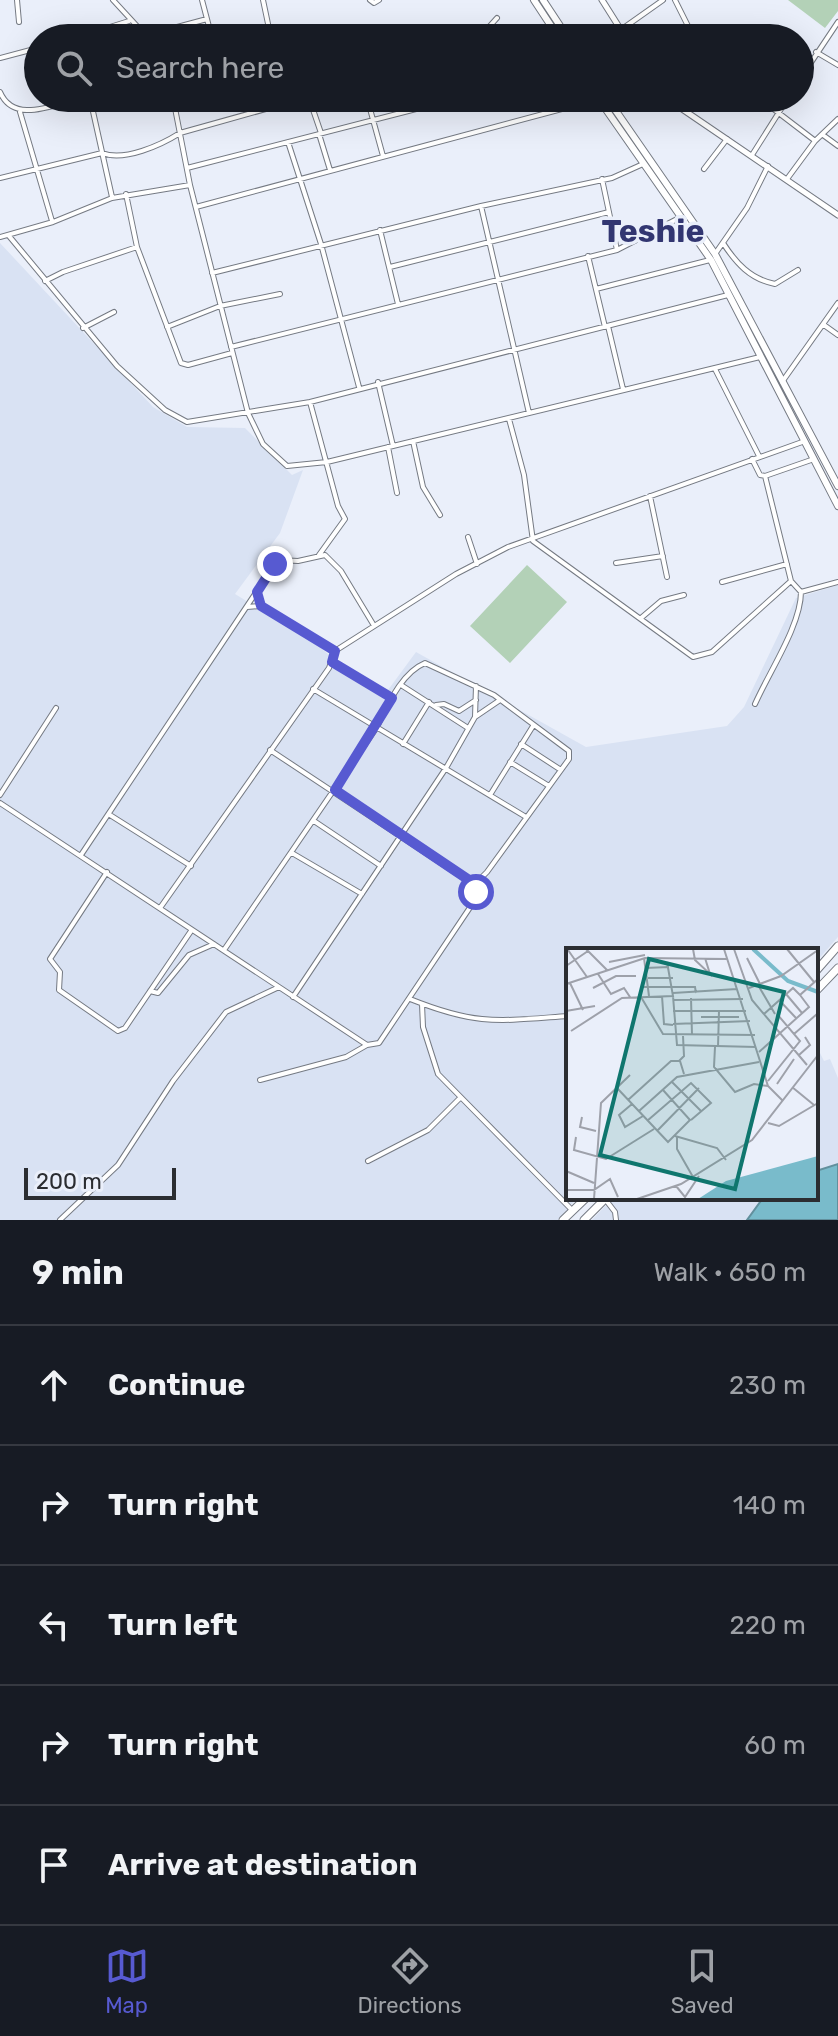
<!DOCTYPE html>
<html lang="en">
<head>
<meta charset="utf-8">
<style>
  :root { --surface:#171b24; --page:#20242c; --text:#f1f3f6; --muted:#9ea1a6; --line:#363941; --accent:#575ad1 }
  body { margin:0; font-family:Rubik,sans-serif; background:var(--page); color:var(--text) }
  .scale { position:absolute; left:24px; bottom:20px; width:152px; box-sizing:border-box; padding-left:8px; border:4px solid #2b2d31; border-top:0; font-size:22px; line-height:28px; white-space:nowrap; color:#2b2d31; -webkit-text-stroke:6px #eaeffa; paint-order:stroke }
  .stop { position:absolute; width:24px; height:24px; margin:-18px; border:6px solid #575ad1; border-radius:50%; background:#fff }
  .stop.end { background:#575ad1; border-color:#fff; box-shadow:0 2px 8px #0008 }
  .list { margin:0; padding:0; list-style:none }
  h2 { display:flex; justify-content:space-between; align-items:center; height:104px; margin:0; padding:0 32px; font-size:34px }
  h2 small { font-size:26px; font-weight:400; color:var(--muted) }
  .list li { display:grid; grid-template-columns:52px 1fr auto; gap:24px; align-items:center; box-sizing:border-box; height:120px; padding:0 32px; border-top:2px solid var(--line) }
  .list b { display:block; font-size:30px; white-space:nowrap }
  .list em { font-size:26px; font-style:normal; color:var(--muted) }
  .icon { flex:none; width:44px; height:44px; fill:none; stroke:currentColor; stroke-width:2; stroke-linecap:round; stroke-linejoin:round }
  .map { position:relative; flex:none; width:838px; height:1220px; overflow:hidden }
  .search { position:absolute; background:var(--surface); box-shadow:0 8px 32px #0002; left:24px; right:24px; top:24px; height:88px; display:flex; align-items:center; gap:20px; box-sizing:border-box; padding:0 28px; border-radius:44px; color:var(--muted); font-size:30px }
  .sheet { height:704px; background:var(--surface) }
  nav { display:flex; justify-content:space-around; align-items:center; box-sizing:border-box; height:112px; border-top:2px solid var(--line); background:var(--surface); font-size:22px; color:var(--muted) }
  nav a { display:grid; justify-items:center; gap:4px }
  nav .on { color:var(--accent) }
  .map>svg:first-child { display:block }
  .built { fill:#d9e2f3 }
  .green { fill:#b3d1b7 }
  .water { fill:#79bbcb; stroke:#62909d; stroke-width:2 }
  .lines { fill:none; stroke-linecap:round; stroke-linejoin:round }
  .minor-casing { stroke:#757a83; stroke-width:6 }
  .tertiary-casing { stroke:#757a83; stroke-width:7 }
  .secondary-casing { stroke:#757a83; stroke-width:8 }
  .primary-casing { stroke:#757a83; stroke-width:9 }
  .minor { stroke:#fff; stroke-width:4 }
  .tertiary { stroke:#fff; stroke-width:5 }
  .secondary { stroke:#fff; stroke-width:6 }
  .primary { stroke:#fff; stroke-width:7 }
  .route { stroke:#575ad1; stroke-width:10 }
  .labels { text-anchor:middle; stroke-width:7; stroke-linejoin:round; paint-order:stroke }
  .district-label { font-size:32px; font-weight:bold; fill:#323671; stroke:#eaeffa }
  .inset-river { fill:none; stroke:#79bbcb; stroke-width:4 }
  .inset-road { fill:none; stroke:#9ea1aa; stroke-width:2 }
  .view { fill:#0f766e; fill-opacity:0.15; stroke:#0f766e; stroke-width:4 }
  .inset-edge { fill:none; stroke:#2b2d31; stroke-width:4 }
</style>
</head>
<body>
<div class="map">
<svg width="838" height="1220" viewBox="0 0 838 1220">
  <rect width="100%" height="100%" fill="#eaeffa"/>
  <path class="built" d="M0,243l153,164 34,20 58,1 47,47 11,-5 -23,63 -45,61 79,48 30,26 44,22 28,-38 170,95 141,-21 17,-19 52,-109 42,-13v352l-22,25v-12h-248v248h9l-19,22h-558z
    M816,1045l8,16 6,-2 8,19v86l-22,7z
    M613,1198h150l-16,22h-155z"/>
  <path class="green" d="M788,0h50v11l-13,17z
    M527,565l40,37 -57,61 -40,-37z"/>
  <path class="water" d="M838,1164v56h-91l16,-22h53v-27z"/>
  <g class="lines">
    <g class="minor-casing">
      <path id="minor" d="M17,0l2,22
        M113,0l35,38
        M202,0l10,38
        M263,0l8,38
        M370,0l4,3 5,-3
        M675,0l19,38
        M622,29l41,-29
        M424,30l9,8
        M75,38l54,-17
        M158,38l8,-8 41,-11
        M479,38l18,-20
        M816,52l22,13
        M0,58l38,-10
        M800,79l38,-57
        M0,92c14,33 54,12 82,6
        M90,98l22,99
        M309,98l12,35
        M367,98l16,58
        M759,98l55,42
        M20,112l32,109
        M319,134l11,36
        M823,135l15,11
        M288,142l33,102 38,143
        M752,155l36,-57
        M187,168l272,-70
        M704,169l23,-30
        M0,178l102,-25c22,9 59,-8 78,-20l125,-35
        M602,179l15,71
        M787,179l28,-38 23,-22
        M190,185l58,228 15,31 24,22 40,-4 433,-105
        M126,194l11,53 44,116 7,2 44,-12
        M481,206l48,207
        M196,207l407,-109
        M380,230l18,74
        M9,236l108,130 48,44 22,12 123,-20 418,-107
        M0,237l53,-15 59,-24 78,-13 -17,-87
        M723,243c13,20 27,36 52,41l23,-14
        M715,254l32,-46 21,-42
        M588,256l17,71
        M390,267l219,-55
        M212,273l269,-67 131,-28 31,-14
        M45,281l18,-9 74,-25
        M596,289l114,-29
        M824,325l14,10
        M608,326l15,63
        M167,327l53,-21 60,-12
        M83,328l31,-16
        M231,347l386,-97 64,-33
        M715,369l44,87
        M378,382l15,64
        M782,382l56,-79
        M310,402l28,104 7,13 -26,36
        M509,419l15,56 9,66 160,116 19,-5 79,-71
        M413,441l10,46 17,28
        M388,447l9,46
        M752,459l8,16 5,1 26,105 10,11 37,-10
        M765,476l49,-17
        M650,496l17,81
        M468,537l9,27
        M616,563l47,-7
        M722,582l65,-18
        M247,607l14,-1 74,45
        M641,618l20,-17 23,-6
        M332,662l60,36
        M401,685l67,43
        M313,689l213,128
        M755,704c14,-32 46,-79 46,-112
        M436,705l8,-1 15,7 17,-11
        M475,717l25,-17
        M403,744l26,-42
        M521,744l40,26
        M510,762l39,24
        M0,795l56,-87
        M490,795l43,-69
        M0,803l367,242 12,-2 96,-143 -1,-15 -204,-135
        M110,815l81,51
        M314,821l67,45
        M292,853l70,41
        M81,855l194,-291 5,-4 18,1 27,-6 16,16 32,53
        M107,872l-57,87 10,13 -1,18 59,41 7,-3 66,-97
        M160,908l169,-240 6,-17 121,-77 52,-27 297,-106
        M224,950l153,-223c11,-22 24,-54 48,-64l69,32 75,56v8l-82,113 -13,13
        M150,991l8,2 31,-38 25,-11
        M293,997l153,-229 29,-51 1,-31
        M410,999c67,27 89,22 158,17
        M422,1004l1,23 15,47 135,137
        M260,1080l86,-23 21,-12
        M368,1161l60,-31 31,-31
        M605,1199l10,13 1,8
        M60,1220l58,-55 55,-84 53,-69 53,-25"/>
    </g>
    <g class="tertiary-casing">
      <path id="tertiary" d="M602,0l24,38
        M666,98l172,117"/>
    </g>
    <g class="secondary-casing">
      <path id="secondary" d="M534,0l25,38
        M543,0l25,38
        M598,98l113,162 127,246
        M607,98l108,156 123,232"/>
    </g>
    <g class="primary-casing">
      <path id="primary" d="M816,971l22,-25
        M816,991l22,-23
        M563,1220l23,-22
        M584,1220l22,-22"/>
    </g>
    <use href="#minor" class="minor"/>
    <use href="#tertiary" class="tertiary"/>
    <use href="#secondary" class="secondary"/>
    <use href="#primary" class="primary"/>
  </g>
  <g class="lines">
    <path class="route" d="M275,564l-18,28 4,14 74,45 -3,11 60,36 -57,92 134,90 7,12"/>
  </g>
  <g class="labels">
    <g class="district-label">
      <text x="653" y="242">Teshie</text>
    </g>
  </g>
  <g transform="translate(566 948)">
    <rect width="252" height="252" fill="#eaeffa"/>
    <path d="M252,208v43h-120l28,-18z" fill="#79bbcb"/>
    <path class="inset-river" d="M187,1l35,32 30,11"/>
    <path class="inset-road" d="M20,1l22,22M127,1l2,11 15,14 -5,-16M158,1l44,137 14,14M168,1l18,51 55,65M221,1l27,33M2,2l19,27M78,10l5,38M181,10l13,26M43,14l36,-7M0,18l22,-15M79,20l24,-1M32,26l13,20 13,-6 6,9M82,30h25M4,35l13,27M0,36l79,-26 82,1M192,37l17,29M76,39h53l1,6M27,40l23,-12h20M183,40l32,-12 37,-26M107,45l64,-4M220,46l16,19M96,48l2,28 9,1M107,48l4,49 79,2M75,49l22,37 92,1M125,50l1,37M107,52l70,-1M213,52l17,18M0,63l29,-5M107,63h73M198,66l29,-26 7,7M135,69h38M107,76l77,-3M5,83l51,-33 51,-2 -6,-34M228,86l23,-20M149,99l-1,20 21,25 19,-8 14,2M152,99l1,-36M193,104l50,-45 -9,-12 18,-16M233,107l11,-10 -5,-8M113,113l5,-5 -1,-20M202,133l32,-40 -23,-27M106,134l29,29M211,136l17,-25M226,139l22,18M51,140l51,54 22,-22 -27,-30M62,152l43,-39h9l4,13M66,156l-13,11 6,12 18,-11M73,163l38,-34 82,-15M16,169l-2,10 16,4M81,173l44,-38 20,20 -20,17M202,175l11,3 39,-23M91,183l42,-43M109,188l42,12 9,12M10,189l-2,13 32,9 48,-30M111,189v12l16,28M0,223l28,12M110,238l9,11 14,-21M2,242h26l16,-11 8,18M28,251l7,-96 29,-28M71,251l44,-15 71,-44 66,-85"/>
    <path class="view" d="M83,11l135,33 -49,197 -135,-34z"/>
    <rect width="252" height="252" class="inset-edge"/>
  </g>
</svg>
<div class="scale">200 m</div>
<div class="stop" style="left:476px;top:892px"></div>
<div class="stop end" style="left:275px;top:564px"></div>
<div class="search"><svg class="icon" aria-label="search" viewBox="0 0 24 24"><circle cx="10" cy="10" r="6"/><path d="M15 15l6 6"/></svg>Search here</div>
</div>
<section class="sheet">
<h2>9 min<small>Walk · 650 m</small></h2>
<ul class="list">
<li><svg class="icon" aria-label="ahead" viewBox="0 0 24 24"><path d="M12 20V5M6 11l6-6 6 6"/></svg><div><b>Continue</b></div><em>230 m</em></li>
<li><svg class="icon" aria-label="right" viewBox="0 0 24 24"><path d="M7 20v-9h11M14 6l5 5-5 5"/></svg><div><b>Turn right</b></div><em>140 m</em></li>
<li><svg class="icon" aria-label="left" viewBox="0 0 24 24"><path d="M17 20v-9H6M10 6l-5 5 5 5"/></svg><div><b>Turn left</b></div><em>220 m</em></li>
<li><svg class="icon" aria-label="right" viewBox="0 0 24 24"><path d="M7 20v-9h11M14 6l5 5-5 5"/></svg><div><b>Turn right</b></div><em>60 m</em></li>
<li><svg class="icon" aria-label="arrive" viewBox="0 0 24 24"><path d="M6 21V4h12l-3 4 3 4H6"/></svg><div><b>Arrive at destination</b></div></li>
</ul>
</section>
<nav>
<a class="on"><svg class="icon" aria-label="map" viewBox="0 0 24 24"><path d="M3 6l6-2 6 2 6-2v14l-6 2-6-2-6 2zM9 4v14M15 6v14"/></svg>Map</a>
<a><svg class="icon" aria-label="directions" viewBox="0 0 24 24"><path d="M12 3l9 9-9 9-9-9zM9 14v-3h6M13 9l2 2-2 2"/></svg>Directions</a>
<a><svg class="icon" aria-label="saved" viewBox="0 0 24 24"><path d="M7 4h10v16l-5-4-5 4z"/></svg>Saved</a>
</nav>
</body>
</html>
